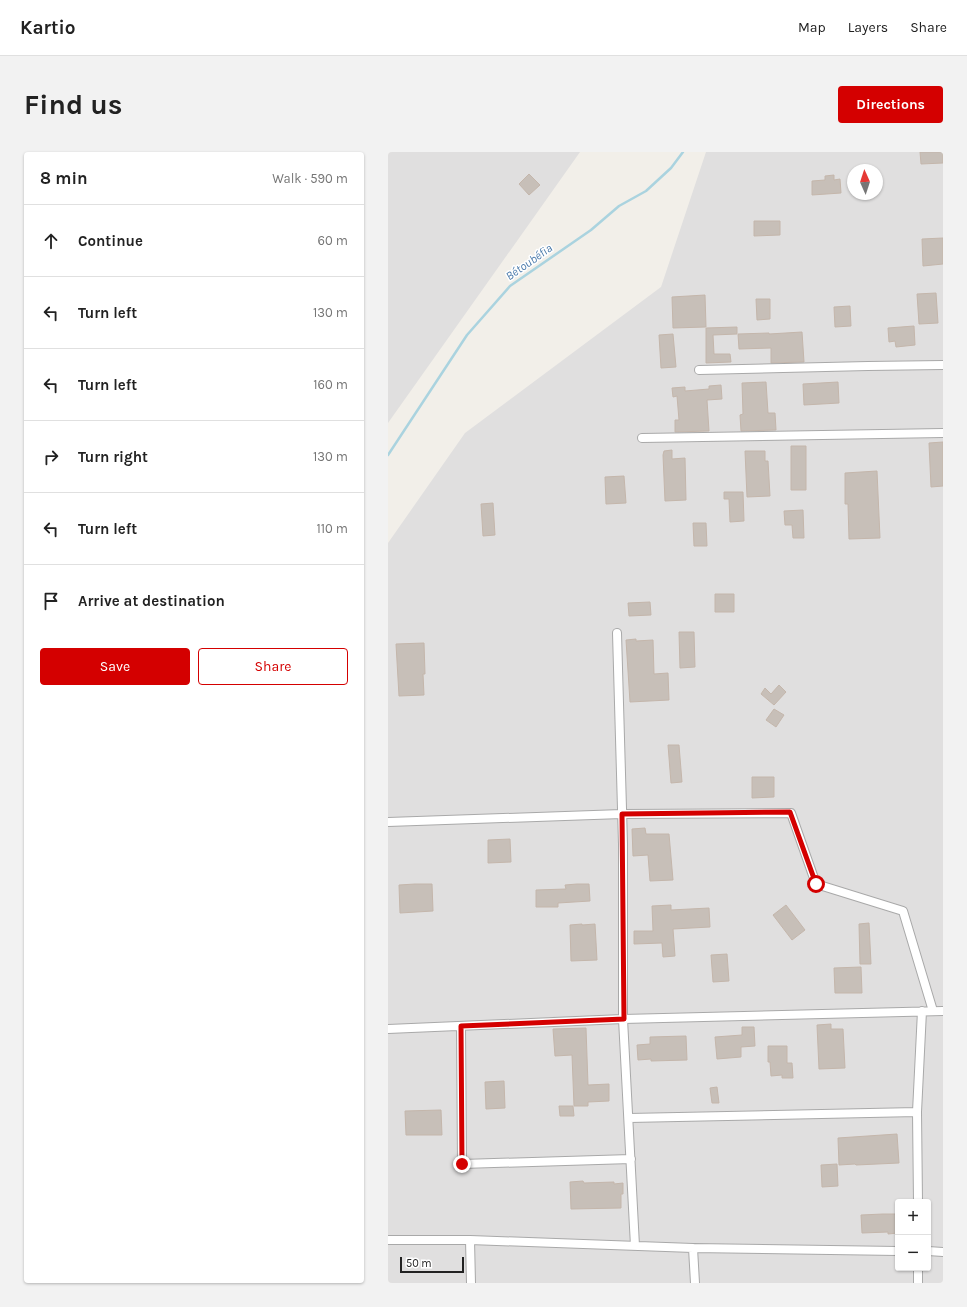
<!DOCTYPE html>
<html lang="en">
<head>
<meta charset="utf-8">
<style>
  :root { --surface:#fff; --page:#f2f2f2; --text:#222; --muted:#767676; --line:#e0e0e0; --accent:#d40000 }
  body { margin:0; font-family:Karla,sans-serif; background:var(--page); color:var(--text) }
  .controls { position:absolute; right:12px; bottom:12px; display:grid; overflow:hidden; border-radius:4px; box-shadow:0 1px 3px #0004 }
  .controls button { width:36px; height:36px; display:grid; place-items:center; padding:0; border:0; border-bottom:1px solid var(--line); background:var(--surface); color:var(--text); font:20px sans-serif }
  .compass { position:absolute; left:459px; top:12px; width:36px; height:36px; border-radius:50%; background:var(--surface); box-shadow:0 1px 3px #0004; rotate:357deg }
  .scale { position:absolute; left:12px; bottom:10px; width:64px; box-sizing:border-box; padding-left:4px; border:2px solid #222; border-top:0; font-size:11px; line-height:14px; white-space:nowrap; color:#222; -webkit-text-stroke:3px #fff; paint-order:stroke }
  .stop { position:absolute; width:12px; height:12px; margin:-9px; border:3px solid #d40000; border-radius:50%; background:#fff }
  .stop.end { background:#d40000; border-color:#fff; box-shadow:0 1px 4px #0008 }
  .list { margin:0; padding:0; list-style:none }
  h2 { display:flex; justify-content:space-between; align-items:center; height:52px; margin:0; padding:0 16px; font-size:17px }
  h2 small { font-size:13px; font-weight:400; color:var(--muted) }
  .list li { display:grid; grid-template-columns:26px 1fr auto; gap:12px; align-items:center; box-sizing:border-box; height:72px; padding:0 16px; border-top:1px solid var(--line) }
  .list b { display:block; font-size:15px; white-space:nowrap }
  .list em { font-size:13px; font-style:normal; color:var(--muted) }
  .actions { display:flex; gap:8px; padding:12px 16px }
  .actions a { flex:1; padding:9px 0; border:1px solid var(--accent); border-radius:4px; text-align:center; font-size:14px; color:var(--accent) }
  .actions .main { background:var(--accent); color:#fff }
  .icon { flex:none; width:22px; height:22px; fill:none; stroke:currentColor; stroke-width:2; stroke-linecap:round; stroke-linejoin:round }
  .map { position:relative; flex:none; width:555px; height:1131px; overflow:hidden; border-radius:4px }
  header { display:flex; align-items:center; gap:24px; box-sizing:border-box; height:56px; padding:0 20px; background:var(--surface); border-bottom:1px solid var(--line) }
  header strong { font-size:19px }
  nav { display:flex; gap:22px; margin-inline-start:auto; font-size:14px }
  .intro { display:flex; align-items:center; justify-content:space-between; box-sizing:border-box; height:96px; padding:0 24px }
  h1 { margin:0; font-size:28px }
  .button { padding:10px 18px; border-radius:4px; background:var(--accent); color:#fff; font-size:14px; font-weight:700 }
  main { display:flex; gap:24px; padding:0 24px }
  aside { flex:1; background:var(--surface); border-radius:4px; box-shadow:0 1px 3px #0004 }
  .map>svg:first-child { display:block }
  .residential { fill:#e0dfdf; fill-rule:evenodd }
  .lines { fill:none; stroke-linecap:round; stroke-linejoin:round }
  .stream { stroke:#aad3df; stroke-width:2.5 }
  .building { fill:#c7bfb8; stroke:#c4b6ab }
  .minor-casing { stroke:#a9a9a9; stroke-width:10 }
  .minor { stroke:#fff; stroke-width:8 }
  .route { stroke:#d40000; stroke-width:5 }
  .labels { text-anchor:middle; stroke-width:3; stroke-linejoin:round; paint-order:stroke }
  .water-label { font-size:12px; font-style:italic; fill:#4a7aab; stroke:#fff }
</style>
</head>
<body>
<header>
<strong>Kartio</strong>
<nav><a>Map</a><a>Layers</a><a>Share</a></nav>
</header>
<div class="intro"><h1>Find us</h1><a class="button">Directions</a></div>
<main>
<aside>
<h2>8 min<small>Walk · 590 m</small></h2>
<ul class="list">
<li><svg class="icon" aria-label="ahead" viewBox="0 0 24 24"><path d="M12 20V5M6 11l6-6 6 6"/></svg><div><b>Continue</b></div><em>60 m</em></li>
<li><svg class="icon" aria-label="left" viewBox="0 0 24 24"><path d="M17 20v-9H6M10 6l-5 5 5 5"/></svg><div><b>Turn left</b></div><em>130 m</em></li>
<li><svg class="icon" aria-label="left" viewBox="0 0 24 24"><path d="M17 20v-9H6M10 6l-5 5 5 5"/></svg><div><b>Turn left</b></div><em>160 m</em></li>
<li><svg class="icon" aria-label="right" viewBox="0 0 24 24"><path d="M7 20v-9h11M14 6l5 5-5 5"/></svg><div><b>Turn right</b></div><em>130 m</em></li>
<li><svg class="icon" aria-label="left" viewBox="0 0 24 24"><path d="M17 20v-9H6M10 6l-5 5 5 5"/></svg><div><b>Turn left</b></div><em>110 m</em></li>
<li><svg class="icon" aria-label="arrive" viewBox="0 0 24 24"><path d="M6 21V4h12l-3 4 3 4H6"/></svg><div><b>Arrive at destination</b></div></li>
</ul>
<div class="actions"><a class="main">Save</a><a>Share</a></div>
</aside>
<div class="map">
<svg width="555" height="1131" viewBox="0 0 555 1131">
  <rect width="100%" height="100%" fill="#f2efe9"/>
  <path class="residential" d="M0,0h192l-192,271z
    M318,0h237v1131h-555v-740l77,-110 196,-146zM465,18h24v24h-24zM510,1050h30v66h-30z"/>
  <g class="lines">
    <path class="stream" d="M0,303l79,-120 43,-49 81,-56 28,-24 27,-15 25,-23 12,-16"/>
  </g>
  <path class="building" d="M532,0h23v11l-22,1z
    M141,22l11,11 -11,10 -10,-11z
    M446,23v5l6,-1 1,14 -29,2v-14l13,-1v-4z
    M366,69h26v14l-26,1z
    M555,86v26l-20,2 -1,-27z
    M548,141l2,30 -19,1 -2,-30z
    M317,143l1,32 -33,1 -1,-31z
    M368,147h14v20l-13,1z
    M462,154l1,20 -16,1 -1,-20z
    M526,174l1,19 -19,2 -1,-6 -6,1 -1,-14z
    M349,175v7l-24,1 1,19h16l1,8 -25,1v-35z
    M414,180l2,30 -33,1v-15l-32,1 -1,-15 31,-1v1z
    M285,182l3,33 -15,1 -2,-33z
    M378,230l2,31h7l1,17 -35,1 -1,-16 3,-1 -1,-31z
    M450,230l1,21 -35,2 -1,-21z
    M333,233l1,14 -15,1 2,31 -34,1v-12h4l-2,-24 -4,1 -1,-9 13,-1v4l24,-2v-3z
    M555,290v44l-12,1 -2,-44z
    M403,294h15v44h-15z
    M284,298v9l13,-1 1,42 -21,1 -2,-46 1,-4z
    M357,299h20v10h3l2,35 -23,1z
    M489,319l3,67 -31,1 -1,-35h-3v-31z
    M236,324l2,27 -20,1 -1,-27z
    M336,340h19l1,29 -14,1 -1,-23h-5z
    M105,351l2,32 -12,1 -2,-32z
    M415,358l1,28h-11l-1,-13h-7l-1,-14z
    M305,371h13l1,23h-13z
    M327,442h19v18h-19z
    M262,450l1,13 -22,1 -1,-13z
    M291,480h15l1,35 -15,1z
    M248,487v2l17,-1 1,34 14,-1 1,27 -39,2 -4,-62z
    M36,491l1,31h-2l1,21 -25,1 -3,-52z
    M391,533l7,7 -12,13 -13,-11 4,-6 6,6z
    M386,557l10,6 -8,12 -10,-7z
    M280,593h11l3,37 -11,1z
    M364,625h22v20l-22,1z
    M257,676l1,6h23l4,46 -23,1 -2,-26 -15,1 -1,-27z
    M122,687l1,23 -23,1v-23z
    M27,732h17l1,27 -33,2 -1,-28z
    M189,732h12l1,17 -32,2v4h-22v-17l30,-1 -1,-4z
    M283,753v5l38,-2 1,19 -37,2 2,27 -12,1 -1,-14 -28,1v-13h19l-1,-25z
    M398,753l19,25 -13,10 -19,-25z
    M481,771l2,41h-11l-1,-40z
    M194,772v1l13,-1 2,36 -26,1 -1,-36z
    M339,802l2,27 -16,1 -2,-27z
    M473,815l1,26h-27l-1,-25z
    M443,872v5h12l2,39 -26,1 -2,-44z
    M354,875h12l1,19 -14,1v10l-24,2 -2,-22 27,-2z
    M198,876l2,57 21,-1v17l-21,1v4h-14l-2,-51 -17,1 -2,-27z
    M298,884l1,24 -36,1v-2l-13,1 -1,-15 13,-1v-7z
    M380,894h19v17h5l1,15h-11v-3l-11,1 -1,-14h-2z
    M116,929l1,27 -19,1 -1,-27z
    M329,935l2,16h-7l-2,-15z
    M171,954h14l1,10h-14z
    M53,958l1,25h-36l-1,-24z
    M509,982l2,29 -43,2 -1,-1 -16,1 -1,-27z
    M449,1012l1,22 -16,1 -1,-22z
    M195,1029l1,2 30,-1v2l9,-1v11h-2v14l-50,1 -1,-27z
    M495,1062h15v19l-10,1v-2l-26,1 -1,-18z"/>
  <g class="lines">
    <g class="minor-casing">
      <path id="minor" d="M311,218l169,-4 75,-1
        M254,286l301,-5
        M229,481l6,211v175l12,227
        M0,670l234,-8 169,-1 25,71 87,27 30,100
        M73,874l1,138 169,-5
        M0,877l235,-10 320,-8
        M241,966l288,-6
        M530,1050l-1,-90 5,-101
        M0,1088h82l223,8 205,3
        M82,1088l1,43
        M305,1096l2,35
        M540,1099l15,1
        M530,1131v-15"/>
    </g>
    <use href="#minor" class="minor"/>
  </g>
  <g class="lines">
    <path class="route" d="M74,1012l-1,-138 163,-7 -2,-205 168,-2 26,72"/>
  </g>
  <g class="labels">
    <g class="water-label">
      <text transform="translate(141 110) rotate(-35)" y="4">Bétoubéfia</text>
    </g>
  </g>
</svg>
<div class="controls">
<button>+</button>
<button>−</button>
</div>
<svg class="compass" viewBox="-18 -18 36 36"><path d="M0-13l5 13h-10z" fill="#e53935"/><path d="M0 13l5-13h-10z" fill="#767676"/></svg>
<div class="scale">50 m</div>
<div class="stop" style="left:428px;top:732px"></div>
<div class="stop end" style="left:74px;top:1012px"></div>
</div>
</main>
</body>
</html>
